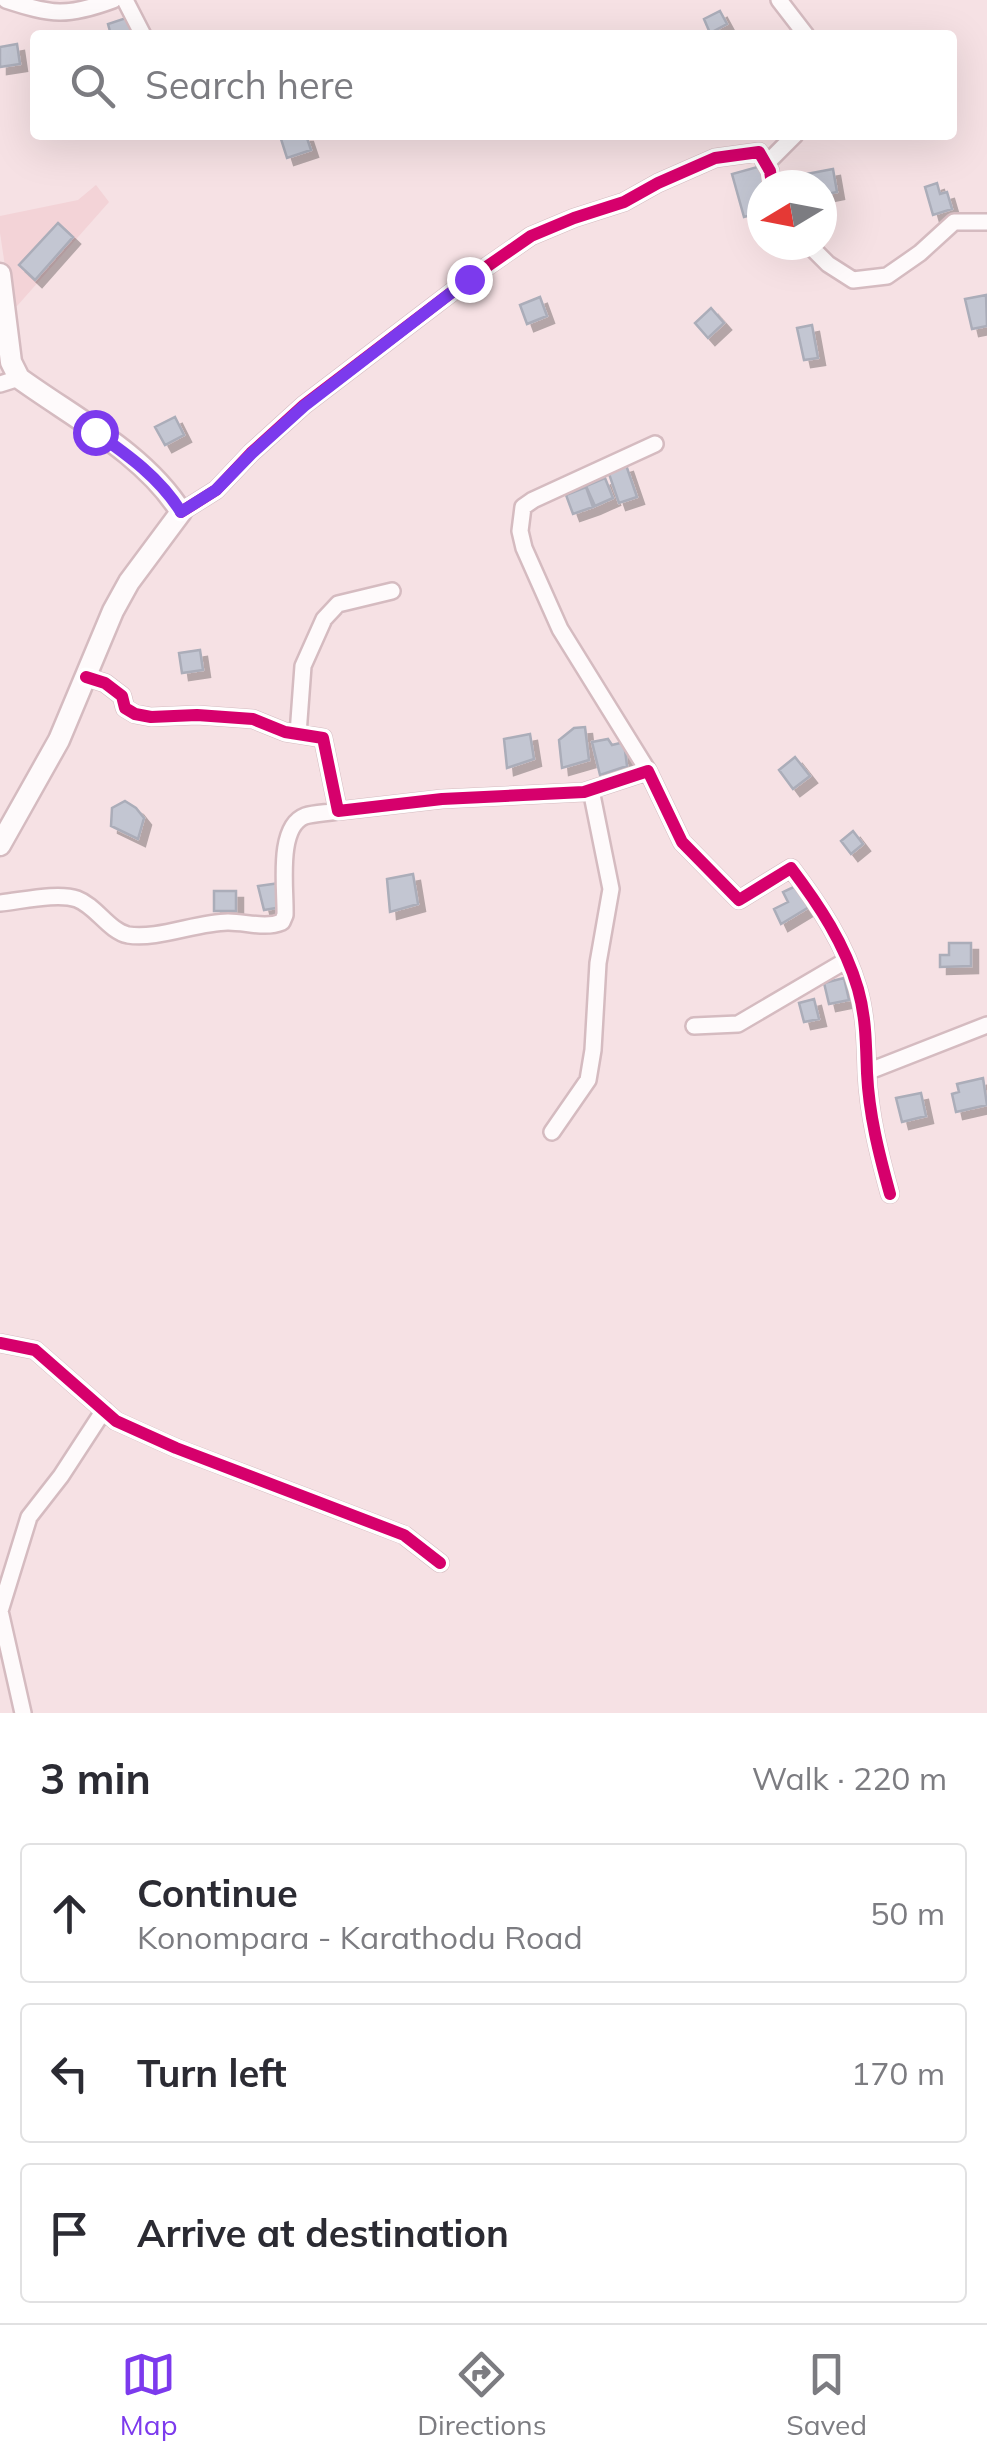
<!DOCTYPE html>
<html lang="en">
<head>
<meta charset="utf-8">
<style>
  :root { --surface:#fff; --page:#f7f7f7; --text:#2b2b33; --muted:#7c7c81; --line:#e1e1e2; --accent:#7c3aed }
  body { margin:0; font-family:Mulish,sans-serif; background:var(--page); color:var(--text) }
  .compass { position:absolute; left:747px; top:170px; width:90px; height:90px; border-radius:50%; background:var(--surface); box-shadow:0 10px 40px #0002; rotate:260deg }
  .stop { position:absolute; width:30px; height:30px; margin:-22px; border:8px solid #7c3aed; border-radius:50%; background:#fff }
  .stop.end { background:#7c3aed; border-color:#fff; box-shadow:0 2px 10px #0008 }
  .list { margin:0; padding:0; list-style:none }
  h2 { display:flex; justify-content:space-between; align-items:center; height:130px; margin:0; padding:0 40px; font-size:42px }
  h2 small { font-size:32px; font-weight:400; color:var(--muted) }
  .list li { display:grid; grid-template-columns:65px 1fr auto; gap:30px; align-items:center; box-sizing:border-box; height:140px; margin:0 20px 20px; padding:0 20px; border:2px solid var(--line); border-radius:10px }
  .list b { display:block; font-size:38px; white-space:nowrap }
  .list p { margin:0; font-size:32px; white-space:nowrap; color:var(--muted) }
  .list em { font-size:32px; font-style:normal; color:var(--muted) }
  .icon { flex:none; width:55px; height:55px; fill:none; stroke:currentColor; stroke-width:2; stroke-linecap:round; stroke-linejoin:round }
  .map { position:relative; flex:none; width:987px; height:1713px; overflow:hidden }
  .search { position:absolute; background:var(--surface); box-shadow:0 10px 40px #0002; left:30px; right:30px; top:30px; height:110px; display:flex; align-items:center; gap:25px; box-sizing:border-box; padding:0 35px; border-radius:10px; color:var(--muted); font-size:38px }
  .sheet { height:610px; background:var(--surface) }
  nav { display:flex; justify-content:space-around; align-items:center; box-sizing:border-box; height:140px; border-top:2px solid var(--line); background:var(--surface); font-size:28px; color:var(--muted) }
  nav a { display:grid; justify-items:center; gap:5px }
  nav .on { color:var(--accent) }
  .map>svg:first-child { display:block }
  .built { fill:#f3d3d7 }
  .building { fill:#c3c6d2; stroke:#abadb9; stroke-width:2.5; filter:url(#shadow) }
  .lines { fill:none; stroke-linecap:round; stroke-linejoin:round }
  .street-casing { stroke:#d5bbc0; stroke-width:20 }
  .secondary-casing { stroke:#d5bbc0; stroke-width:25 }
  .street { stroke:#fefafb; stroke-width:15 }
  .secondary { stroke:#fefafb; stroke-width:20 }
  .cycleway-casing { stroke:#fff; stroke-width:19 }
  .cycleway { stroke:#d6006c; stroke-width:12 }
  .route { stroke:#7c3aed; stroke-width:12 }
</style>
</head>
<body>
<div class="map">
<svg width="987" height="1713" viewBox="0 0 987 1713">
  <defs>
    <filter id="shadow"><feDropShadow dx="7" dy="7" stdDeviation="0" flood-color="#0004"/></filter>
  </defs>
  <rect width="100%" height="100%" fill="#f6e1e4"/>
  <path class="built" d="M96,185l13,17 -92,104h-6l-11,-73v-17l78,-16z"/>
  <path class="building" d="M720,11l7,13 -17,9 -6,-14z
    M132,16l6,19h-27l-3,-11z
    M17,44l3,20 -20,3v-20z
    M293,135h13l5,15 -24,8 -6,-19z
    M761,166l5,19h-4v27l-18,5 -12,-43z
    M833,169l4,23 -15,3v-10h-19l-2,-10z
    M937,183l3,11 7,-2 5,17 -19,6 -8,-28z
    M58,223l15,14 -38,43 -16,-15z
    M986,295l1,31 -15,3 -7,-30z
    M540,297l7,19 -20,8 -7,-19z
    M711,308l13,15 -16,15 -13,-15z
    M812,325l6,33 -14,2 -7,-32z
    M175,417l9,18 -19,10 -10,-18z
    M626,465l11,32 -18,6 -11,-32z
    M605,478l8,20 -18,8 -9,-20z
    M586,487l7,20 -20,7 -7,-19z
    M200,650l3,20 -21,3 -3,-20z
    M585,727l4,33 -27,8 -3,-28 15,-12z
    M530,734l4,25 -27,9 -3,-29z
    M608,739l4,6 12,-3 3,24 -27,9 -8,-33z
    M795,757l15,19 -17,13 -14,-19z
    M125,801l11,7 8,10 -6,21 -27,-13 1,-18z
    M853,831l10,13 -12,10 -10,-13z
    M413,874l5,30 -28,8 -3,-33z
    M280,883l2,24 -18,3 -6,-24z
    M798,885l11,22 -28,17 -7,-15 14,-7 -5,-10z
    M214,891h22v20h-22z
    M949,943h22v23l-31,1v-12h9z
    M844,978l5,22 -20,4 -5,-21z
    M814,999l5,20 -15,3 -5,-19z
    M983,1078l4,27 -31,7 -4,-18 7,-2 -2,-8z
    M921,1093l5,23 -24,6 -6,-24z"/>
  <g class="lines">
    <g class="street-casing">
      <path id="street" d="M6,0c46,15 61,17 107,0
        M125,0l18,35
        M779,0l27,35
        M766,164l29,-29
        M809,245l19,19 25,16 34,-4 33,-23 34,-31h33
        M0,384l19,-6
        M181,512l35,-22 35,-37 53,-48 165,-126 62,-43 43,-18 50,-16 34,-19 57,-25 44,-6 11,19 2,14
        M86,677l19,6 17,13 3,12 10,6 16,3 46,-2 56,4 32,13 38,6 15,73 104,-12 142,-7 64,-21 34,71 57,58 52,-32c28,37 54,76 67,121 8,28 8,56 9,84 2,42 12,81 23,121
        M298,734l5,-68 21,-47 14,-15 54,-13
        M648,771l-88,-142 -36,-81 -4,-17 3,-24 10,-7 122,-56
        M0,903c21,-2 58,-11 77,-4 19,7 32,32 51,36 29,5 70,-13 100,-13 19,0 37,7 54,0l3,-7c1,-25 -9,-88 20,-99 10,-3 23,-3 33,-5
        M694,1026l44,-2 109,-64
        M867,1072l120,-47
        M552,1132l36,-52 5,-30 5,-87 13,-74 -20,-99
        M0,1343l35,7 81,71 60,27 228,87 36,28
        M23,1713l-23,-102 29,-94 32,-41 43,-66"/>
    </g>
    <g class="secondary-casing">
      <path id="secondary" d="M0,274l11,88 8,16c55,40 125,75 162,134l-52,70 -16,29 -54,129 -59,105"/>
    </g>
    <use href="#street" class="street"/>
    <use href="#secondary" class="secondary"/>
    <g class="cycleway-casing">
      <path id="cycleway" d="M181,512l35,-22 35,-37 53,-48 165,-126 62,-43 43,-18 50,-16 34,-19 57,-25 44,-6 11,19 2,14
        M86,677l19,6 17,13 3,12 10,6 16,3 46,-2 56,4 32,13 38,6 15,73 104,-12 142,-7 64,-21 34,71 57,58 52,-32c28,37 54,76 67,121 8,28 8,56 9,84 2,42 12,81 23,121
        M0,1343l35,7 81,71 60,27 228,87 36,28"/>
    </g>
    <use href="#cycleway" class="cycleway"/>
  </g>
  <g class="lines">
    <path class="route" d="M95,432c33,23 65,46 86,80l35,-22 36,-37 52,-47 165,-127"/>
  </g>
</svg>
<svg class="compass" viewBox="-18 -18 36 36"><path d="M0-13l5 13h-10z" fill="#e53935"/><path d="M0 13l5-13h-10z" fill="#7c7c81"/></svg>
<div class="stop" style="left:95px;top:432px"></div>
<div class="stop end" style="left:469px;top:279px"></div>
<div class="search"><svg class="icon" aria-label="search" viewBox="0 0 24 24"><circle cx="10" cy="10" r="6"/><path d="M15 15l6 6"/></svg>Search here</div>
</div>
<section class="sheet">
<h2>3 min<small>Walk · 220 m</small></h2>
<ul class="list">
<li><svg class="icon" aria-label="ahead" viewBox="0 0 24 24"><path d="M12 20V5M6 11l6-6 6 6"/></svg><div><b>Continue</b><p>Konompara - Karathodu Road</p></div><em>50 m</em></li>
<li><svg class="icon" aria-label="left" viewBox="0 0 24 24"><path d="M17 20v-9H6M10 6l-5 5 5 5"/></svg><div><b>Turn left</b></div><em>170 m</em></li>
<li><svg class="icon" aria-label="arrive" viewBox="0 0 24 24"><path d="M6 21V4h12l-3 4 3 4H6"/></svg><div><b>Arrive at destination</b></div></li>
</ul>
</section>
<nav>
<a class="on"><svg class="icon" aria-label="map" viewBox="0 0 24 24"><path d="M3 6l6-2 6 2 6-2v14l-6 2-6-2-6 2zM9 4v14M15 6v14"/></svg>Map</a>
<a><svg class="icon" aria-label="directions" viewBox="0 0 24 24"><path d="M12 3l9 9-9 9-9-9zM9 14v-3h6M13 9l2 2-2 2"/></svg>Directions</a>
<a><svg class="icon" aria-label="saved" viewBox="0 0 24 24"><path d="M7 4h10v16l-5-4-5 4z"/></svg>Saved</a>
</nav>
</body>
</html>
